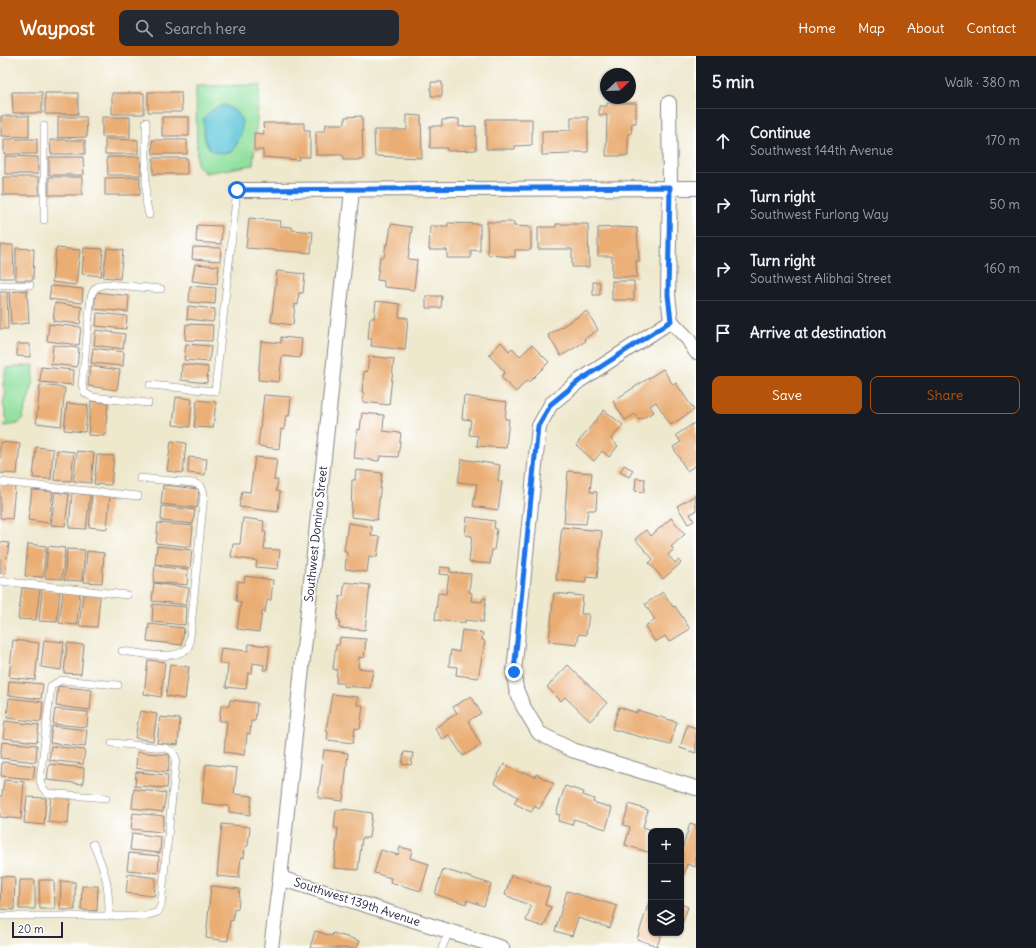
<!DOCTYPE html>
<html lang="en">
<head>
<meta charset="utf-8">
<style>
  :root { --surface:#171b24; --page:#242831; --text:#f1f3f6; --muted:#9ea1a6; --line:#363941; --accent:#b45309 }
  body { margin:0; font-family:Delius,sans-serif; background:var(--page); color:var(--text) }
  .controls { position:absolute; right:12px; bottom:12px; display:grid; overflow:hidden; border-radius:8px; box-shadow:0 1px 3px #0004 }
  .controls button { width:36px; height:36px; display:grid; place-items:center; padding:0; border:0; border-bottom:1px solid var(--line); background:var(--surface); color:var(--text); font:20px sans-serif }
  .compass { position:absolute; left:600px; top:12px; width:36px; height:36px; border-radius:50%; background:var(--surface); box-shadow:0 1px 3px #0004; rotate:67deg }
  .scale { position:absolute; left:12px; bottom:10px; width:51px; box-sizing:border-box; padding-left:4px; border:2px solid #22223b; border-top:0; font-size:11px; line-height:14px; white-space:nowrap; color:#22223b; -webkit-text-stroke:3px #fff; paint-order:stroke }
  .stop { position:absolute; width:12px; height:12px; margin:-9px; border:3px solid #1a73e8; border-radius:50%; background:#fff }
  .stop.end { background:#1a73e8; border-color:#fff; box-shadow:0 1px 4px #0008 }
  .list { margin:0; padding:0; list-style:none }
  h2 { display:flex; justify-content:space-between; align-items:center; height:52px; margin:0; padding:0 16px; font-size:17px }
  h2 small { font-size:13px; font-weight:400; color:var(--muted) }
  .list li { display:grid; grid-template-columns:26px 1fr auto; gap:12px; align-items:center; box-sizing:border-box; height:64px; padding:0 16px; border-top:1px solid var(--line) }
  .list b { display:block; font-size:15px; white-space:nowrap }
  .list p { margin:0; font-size:13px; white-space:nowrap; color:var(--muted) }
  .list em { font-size:13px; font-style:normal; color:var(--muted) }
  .actions { display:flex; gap:8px; padding:12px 16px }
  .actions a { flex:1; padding:9px 0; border:1px solid var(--accent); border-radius:8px; text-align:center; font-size:14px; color:var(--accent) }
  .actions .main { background:var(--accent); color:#fff }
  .icon { flex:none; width:22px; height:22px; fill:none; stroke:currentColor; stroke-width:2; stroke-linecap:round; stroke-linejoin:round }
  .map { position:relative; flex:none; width:696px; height:892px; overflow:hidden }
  header { display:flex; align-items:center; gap:24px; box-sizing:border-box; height:56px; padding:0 20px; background:var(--accent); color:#fff }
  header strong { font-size:19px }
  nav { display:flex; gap:22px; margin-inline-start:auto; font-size:14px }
  .search { width:280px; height:36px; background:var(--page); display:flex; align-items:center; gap:10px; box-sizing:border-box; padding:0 14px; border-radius:8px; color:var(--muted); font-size:15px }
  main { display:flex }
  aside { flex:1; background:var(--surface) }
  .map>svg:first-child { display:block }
  .green { fill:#90e09e; stroke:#59816c }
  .water { fill:#5cc4d9; stroke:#3f738a }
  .building { fill:#eaae75 }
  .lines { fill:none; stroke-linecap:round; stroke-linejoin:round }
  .lane-casing { stroke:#888584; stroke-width:8 }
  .street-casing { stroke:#888584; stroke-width:16 }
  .lane { stroke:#fff; stroke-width:7 }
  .street { stroke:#fff; stroke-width:14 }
  .route { stroke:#1a73e8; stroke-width:5 }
  .labels { text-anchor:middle; stroke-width:3; stroke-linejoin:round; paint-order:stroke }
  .street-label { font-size:12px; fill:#22223b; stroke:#fff }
</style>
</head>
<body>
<header>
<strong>Waypost</strong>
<div class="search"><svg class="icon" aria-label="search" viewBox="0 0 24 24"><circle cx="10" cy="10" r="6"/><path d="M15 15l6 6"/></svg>Search here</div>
<nav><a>Home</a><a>Map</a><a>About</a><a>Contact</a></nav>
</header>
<main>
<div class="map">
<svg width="696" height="892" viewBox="0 0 696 892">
  <rect width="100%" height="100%" fill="#fff"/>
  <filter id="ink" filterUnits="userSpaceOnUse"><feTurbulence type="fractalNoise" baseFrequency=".025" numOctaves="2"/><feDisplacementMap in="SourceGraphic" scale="8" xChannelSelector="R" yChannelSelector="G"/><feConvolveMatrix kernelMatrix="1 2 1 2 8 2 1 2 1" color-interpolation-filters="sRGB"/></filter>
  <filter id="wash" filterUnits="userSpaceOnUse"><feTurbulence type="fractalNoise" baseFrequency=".012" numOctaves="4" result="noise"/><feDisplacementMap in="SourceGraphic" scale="16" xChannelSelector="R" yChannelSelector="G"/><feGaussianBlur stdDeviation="0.9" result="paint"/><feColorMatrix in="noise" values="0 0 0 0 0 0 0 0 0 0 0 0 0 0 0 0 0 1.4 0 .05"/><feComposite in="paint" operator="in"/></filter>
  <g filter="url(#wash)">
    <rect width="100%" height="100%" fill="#eee8cd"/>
    <path class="green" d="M260,29l-7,80 -48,8 -8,-8 -1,-79z
      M34,309l-1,19 -11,36 -4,4 -14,2 3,-5 -4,-18 3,-9 -3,-9 3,-17z"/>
    <path class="water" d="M224,49c25,10 20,26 9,46 -27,8 -31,-11 -29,-33l8,-8z"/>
    <g id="blocks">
      <path class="building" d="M431,26h11v14h-11z
        M12,36h30v21h-29z
        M148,36h33l1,20h-34z
        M45,37h33v21h-33z
        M112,37h32v21h-32z
        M607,47h29v20h-4l-1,11h-3v22h-22l1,-41h-8v-9h8z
        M407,59l14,1 1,42 -47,-2 -1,-26h33z
        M1,60h28v21l-28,-1z
        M362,60l1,44h-20v-5h-27v-24h9l1,-7h19v-7z
        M58,61h28l1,20 -29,1z
        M102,61h28v20h-28z
        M162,61h27v19h-27z
        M571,61h17v35h-17v2l-29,1v-24l29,-1z
        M459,63v8l17,-1v24l-29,1v-3h-17v-22h12v-6z
        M486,63h46v26l-17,1v3h-29z
        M263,67h41v7h6v27h-11v3l-36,-3v-7h-9v-17l10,1z
        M4,83h33v15h-33z
        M105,83l33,1v14h-33z
        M50,84h35v14h-34z
        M152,84h35v14h-34z
        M5,100l33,1v17h-33z
        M49,101h34l1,18h-35z
        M107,101h33l1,18h-33z
        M153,102h34v16h-34z
        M3,121h36v18h-36z
        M49,121h33v18h-33z
        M140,121v18h-35v-17z
        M249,162l32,3 -1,5 12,1v3l21,2 -2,21 -65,-5z
        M487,166h27v4l17,1v23h-16v7l-27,-2z
        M448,167l32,1v27l-9,-1v8h-24v-8h-18l1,-24h18z
        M391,168l21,3 -4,32 9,1 -3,30 -30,-3v-6l-7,-1 3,-23h4l2,-13 2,1z
        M556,168h32l1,43h-17v-18h-34v-22h18z
        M197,169l25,1 -1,18 -25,-2z
        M616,171l21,1 2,33h-3l1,16h-25v-21h-14v-28z
        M0,189h13l1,33h-14z
        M193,191l28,1 -1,13 -28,-2z
        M16,192l18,1 -1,31h-17z
        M56,192l24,2 -4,35 -24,-3z
        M84,192l19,1 -2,27 -19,-2z
        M107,192l16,2 -3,29 -17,-2z
        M195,208l24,2 -2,18 -25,-3z
        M277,215l28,3 -2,19h-4l-1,12 -3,-1 -2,21 -22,-3z
        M612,225h22v19h-22z
        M593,226h7v13h-7z
        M51,230l32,3 -1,14 -33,-4z
        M190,230l26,2 -1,16 -26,-2z
        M27,234l2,33 -18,2 -2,-33z
        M0,236h7l1,37h-8z
        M96,236l33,4 -1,16 -34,-3z
        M426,240h16l-1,12h-15z
        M376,245l24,3 -1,13 9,1 -3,32 -34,-4 1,-7h-4l2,-21h4z
        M55,247l27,4 -2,17 -27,-3z
        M188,250l27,3 -2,13 -26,-3z
        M587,255l11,19 -14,9 2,2 -25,15 -13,-21z
        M97,257l30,3 -1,13 -30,-3z
        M49,268l32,3 -2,18 -32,-4z
        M186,268l27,1 -1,16 -27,-1z
        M96,274l29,4 -2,15 -29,-4z
        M281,281l21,2 -2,19 -18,-2 -3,26 -21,-2 3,-39 20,2z
        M501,286l8,9 3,-3 8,8 12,-11 17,17 -20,20 -2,-2 -11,12 -15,-15 4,-5 -16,-17z
        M17,288h13v13l-13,-1z
        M186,288l25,2 -2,16 -25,-2z
        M53,289l26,3 -2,19 -26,-3z
        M93,292l31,4 -1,14 -32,-3z
        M369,300l25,3 -5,46 -26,-3 1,-9h-2l2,-22 3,1z
        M182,308l26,3 -1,16 -26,-3z
        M90,310l30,4 -3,20 -29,-4z
        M41,311l33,3 -1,15 -33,-3z
        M663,313l10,16 3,-2 18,27 -23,15 -15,-23 -6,4 4,6 -15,8 -4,-6 -10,6 -12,-19z
        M40,329l25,3 -4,38 -25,-3z
        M264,339l27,2 -2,19h-3l-2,14 -3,-1 -2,20 -21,-3z
        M464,340l43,6 -2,17h4l-3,29 -29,-2 1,-10 -9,-1 2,-15 -9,-1z
        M176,341l16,2 -2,28 -17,-2z
        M197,344l19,2 -3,26 -19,-1z
        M91,345l17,2 -3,33 -17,-1z
        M67,347l21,2 -3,27 -21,-2z
        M604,354l19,15 -12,14 7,7 -9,11 -7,-6 -8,10 -18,-16z
        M362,357l22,2 -1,16 18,2 -3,24 -18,-1 -1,5 -25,-3 3,-29 3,1z
        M696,366v43l-9,6 -14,-24 8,-5 -5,-7z
        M171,385l15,2 -3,30 -16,-2z
        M0,386l20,2 -3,30 -17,-1z
        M36,391l17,2 -2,30 -18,-1z
        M57,394l17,2 -3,29 -17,-1z
        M77,395l17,2 -3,30 -18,-2z
        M97,399l17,1 -3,29 -17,-1z
        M189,401l18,2 -2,16 -17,-2z
        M255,401l22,2 -3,21h4l-2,11 4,1 -2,20 -39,-5 3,-16 8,1z
        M462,403l38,6 -2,16 4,1 -4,28 -25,-4 4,-22 -19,-2z
        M624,409l9,5 -4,7 -9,-5z
        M356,414l26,3 -5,47 -26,-3 1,-37h3z
        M568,415l24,2 -2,19h7l-1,18h-8l-2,14 -22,-1z
        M636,422l9,1 -1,13 -9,-1z
        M0,429l15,1 -3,33 -12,-1z
        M163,429l36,4 -2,19 -36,-4z
        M32,434l21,2 -4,31 -21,-3z
        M55,436l14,2 -4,32 -14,-1z
        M72,437l18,2 -4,34 -17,-1z
        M92,438l18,2 -3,33 -18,-2z
        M696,439v16l-6,3 4,7 -6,3 -11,-18z
        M162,450l33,4 -2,14 -32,-3z
        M467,461l28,4 -1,7 3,1 -3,21h-2l-2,14 -21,-2 3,-26 -7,-1z
        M243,462l21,3 -1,11h3l-2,17 16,1 -2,19 -22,-2 1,-6 -26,-4 2,-13h7z
        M671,462l14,16 -14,13 3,2 -6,6 7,8 3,-3 3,3 -18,16 -14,-16 4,-4 -18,-20 11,-9 5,6z
        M158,467l35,3 -2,21 -35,-4z
        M348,467l24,4 -1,9 9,1 -3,20 -8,-1 -2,16 -22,-3 2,-17h-3z
        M562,471l40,4 -5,47 -11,-1 -1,6 -29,-3z
        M0,486l9,1 -4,31 -5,-1z
        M28,488l18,2 -3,31 -18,-1z
        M48,490l17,2 -3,31 -17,-1z
        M157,490l35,4 -2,18 -35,-4z
        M67,493l18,1 -3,31 -18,-1z
        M87,495l17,2 -2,30 -18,-1z
        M155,510l33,4 -1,15 -34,-3z
        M440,511l10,1v4l21,2 -2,18 3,1 -1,8 11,1 1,-4h3l-3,24 -18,-2v3l-30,-3 3,-27 8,1 3,-19 -10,-1z
        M245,520l28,4 -2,20h-4l-2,12h-3l-3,20 -22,-3 4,-27 -5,-1 2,-20 6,1z
        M345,526l25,3 -5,45 -26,-2 1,-8 -3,-1 3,-23h3z
        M154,527l35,5 -3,17 -34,-4z
        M22,532l18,1 -4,31 -18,-1z
        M42,533l18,2 -3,31 -18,-1z
        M63,535l17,2 -3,32 -18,-2z
        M663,536l10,15 2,-1 15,23 -21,13 -4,-6 -10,6 -10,-16 10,-6 -10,-16z
        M554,537l29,3 -2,18h8l-3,21 -7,-1 -2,11 -28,-3z
        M83,538l17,2 -3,31 -18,-1z
        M153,548l33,3 -1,18 -33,-3z
        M149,568l35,4 -2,17 -35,-4z
        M462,574l21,3 -1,7 3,1 -7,37 -22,-3 1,-8 -8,-1 2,-16 8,2z
        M340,581l26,2 -2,19 -5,-1 -1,11 15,2 -3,18 -27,-2 1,-3h-8l1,-13 -4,-1 3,-24h3z
        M13,584l26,3 -4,37 -26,-3z
        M44,584l20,2 -3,28 -20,-3z
        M67,587l17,2 -3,29 -17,-1z
        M249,588l21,2 -3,24h-4l1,-5 -11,-2 -1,10h-4l-2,16 -20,-2 2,-23 -9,-1 2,-15 27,3z
        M148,604l17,2 -4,35 -17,-3z
        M170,608l19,3 -4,32 -19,-3z
        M568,609l39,38 -17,18 -25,-24 -4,4 -14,-14z
        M9,625l34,3 -2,15 -33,-4z
        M58,630l34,4 -2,20 -34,-4z
        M332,638l26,3 -1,8h6l-3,24 -5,-1 -2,15 -26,-3 1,-8 -2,-1z
        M471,640l10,17 -13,8 13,24 -18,11 -14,-21 -7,4 -7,-11 22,-15 -4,-6z
        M9,642l34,4 -2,20 -34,-4z
        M230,644l27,3 -2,18h-4l-1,13 -3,-1 -2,22 -21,-3 3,-31h-8l2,-15h8z
        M619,651l18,6v-3l40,12 -7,23 -58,-16z
        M55,653l33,3 -1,15 -34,-3z
        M140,655l17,3 -4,27 -18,-3z
        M160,661l20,2 -2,26 -21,-2z
        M5,665l34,4 -2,17 -34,-4z
        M687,669l9,3v25l-16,-5z
        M52,670l35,4 -2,17 -35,-4z
        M2,686l35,3 -1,17 -36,-4z
        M51,690l34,4 -2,14 -34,-4z
        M324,694l24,3 -5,48 -25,-3z
        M137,696l33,3 -2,17 -32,-4z
        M404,696l9,1 -2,12 -9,-1z
        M2,706l33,4 -2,13 -32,-3z
        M49,708l35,4 -1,16 -36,-4z
        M206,708l31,4 -3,26 18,2 -2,19 -21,-3v-6l-27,-3z
        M504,708l19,10 2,-2 10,5 1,-3 18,10 -15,25 -4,-3 -4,6 -17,-9 4,-6 -24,-14z
        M136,716l32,3 -1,13 -32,-2z
        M4,724l20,2 -3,37 -21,-2v-21h2z
        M565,730l19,6 -1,3 11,4 -1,3 19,6 -6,21 -32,-10 -2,6 -14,-4 2,-6 -4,-1z
        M134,733l32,4 -3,19 -31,-4z
        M51,740l19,2 -2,26 -20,-2z
        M27,741l19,1 -2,27 -20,-2z
        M629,748l19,6 -5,17 12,4h-4v22l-26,-8 5,-18 -7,-2z
        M344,753l28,4 -3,25h-7l-4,32 -24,-2 4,-40h-4l2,-18h8z
        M133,757l31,3 -2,16 -31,-3z
        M690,767l6,2v42l-9,-3 -4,13h-2v-23z
        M222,768l28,3 -2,19h-3l-1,12 -3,-1 -2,21 -22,-2z
        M132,777l29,4 -1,16 -30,-3z
        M400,791l12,3 -2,8 19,6 -8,27 -31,-9 1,-4 -17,-5 7,-23 17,5z
        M129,797l30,3 -1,17 -31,-3z
        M443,813l48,15 -7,22 -17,-6 -1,4 -31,-10z
        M128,818l28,4 -2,18 -28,-3z
        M511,819l39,13 -5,17 6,2 -7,20 -18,-6 5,-15 -26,-11z
        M1,820l14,1 -1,33 -14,-1z
        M20,824h15v29h-16z
        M39,824h15l1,29h-15z
        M61,825l14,1v28h-15z
        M82,830h16l-1,25 -16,-1z
        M211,830l29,3 -2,20 -4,-1 -1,13 -3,-1 -2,21 -22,-3z
        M567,835l50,15 -7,22 -32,-10 -6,18 -17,-5z
        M649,846h2v31h11l-5,13 -20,-7z
        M681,848l7,3 -7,20z
        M315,875l17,5 1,-3 27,8 -3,7h-47z"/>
    </g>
  </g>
  <g filter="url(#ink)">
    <use href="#blocks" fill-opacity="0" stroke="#888584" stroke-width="1"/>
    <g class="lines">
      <g class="lane-casing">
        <path id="lane" d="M146,66v79l3,14
          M44,164v-94
          M0,229h30
          M150,329l65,6 22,-201
          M148,347l-56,-6 -7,-4 -3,-8 9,-88c2,-8 6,-11 14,-13l56,5
          M0,426l138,14
          M0,525l127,14
          M122,595c18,2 54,11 67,-4l15,-153 -3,-8 -7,-3 -54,-5
          M106,742l-59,-5 -5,-6 -2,-6 11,-95 10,-6 57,5
          M93,788c13,28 16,41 16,72
          M0,860h145l13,-4 3,-7 15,-147 -4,-7 -7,-3 -53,-5
          M442,892l7,-17"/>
      </g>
      <g class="street-casing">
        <path id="street" d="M669,47l1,84 -2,108 3,26 17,18 8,13
          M237,134l459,-2
          M671,265l-92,60 -28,23 -12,22 -25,246 2,17 7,17 16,27 33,17 124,38
          M280,822l222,70
          M271,892l9,-70 72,-688"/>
      </g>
      <use href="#lane" class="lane"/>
      <use href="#street" class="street"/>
    </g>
  </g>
  <g class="lines" filter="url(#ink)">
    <path class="route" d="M237,134l433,-3 -2,108 3,26 -92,60 -28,23 -13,22 -24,246"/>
  </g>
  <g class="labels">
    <g class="street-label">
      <text transform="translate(316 478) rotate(-84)" y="4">Southwest Domino Street</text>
      <text transform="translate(357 846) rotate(18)" y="4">Southwest 139th Avenue</text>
    </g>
  </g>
</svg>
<div class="controls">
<button>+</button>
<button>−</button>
<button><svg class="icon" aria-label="layers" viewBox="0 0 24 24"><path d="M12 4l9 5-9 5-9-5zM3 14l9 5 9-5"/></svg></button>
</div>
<svg class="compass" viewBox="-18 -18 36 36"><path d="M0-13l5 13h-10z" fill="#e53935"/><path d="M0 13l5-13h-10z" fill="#9ea1a6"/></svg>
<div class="scale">20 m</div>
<div class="stop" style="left:237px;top:134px"></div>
<div class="stop end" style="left:514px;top:616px"></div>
</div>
<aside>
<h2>5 min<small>Walk · 380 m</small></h2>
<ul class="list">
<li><svg class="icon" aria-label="ahead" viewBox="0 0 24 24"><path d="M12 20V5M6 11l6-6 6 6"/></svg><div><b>Continue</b><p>Southwest 144th Avenue</p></div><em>170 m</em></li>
<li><svg class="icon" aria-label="right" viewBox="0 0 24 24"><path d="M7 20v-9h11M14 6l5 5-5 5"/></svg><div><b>Turn right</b><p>Southwest Furlong Way</p></div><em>50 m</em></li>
<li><svg class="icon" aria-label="right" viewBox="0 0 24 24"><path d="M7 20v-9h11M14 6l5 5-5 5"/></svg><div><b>Turn right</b><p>Southwest Alibhai Street</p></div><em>160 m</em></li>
<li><svg class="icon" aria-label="arrive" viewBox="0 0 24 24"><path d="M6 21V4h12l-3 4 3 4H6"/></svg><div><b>Arrive at destination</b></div></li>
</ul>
<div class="actions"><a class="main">Save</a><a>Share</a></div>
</aside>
</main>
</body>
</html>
